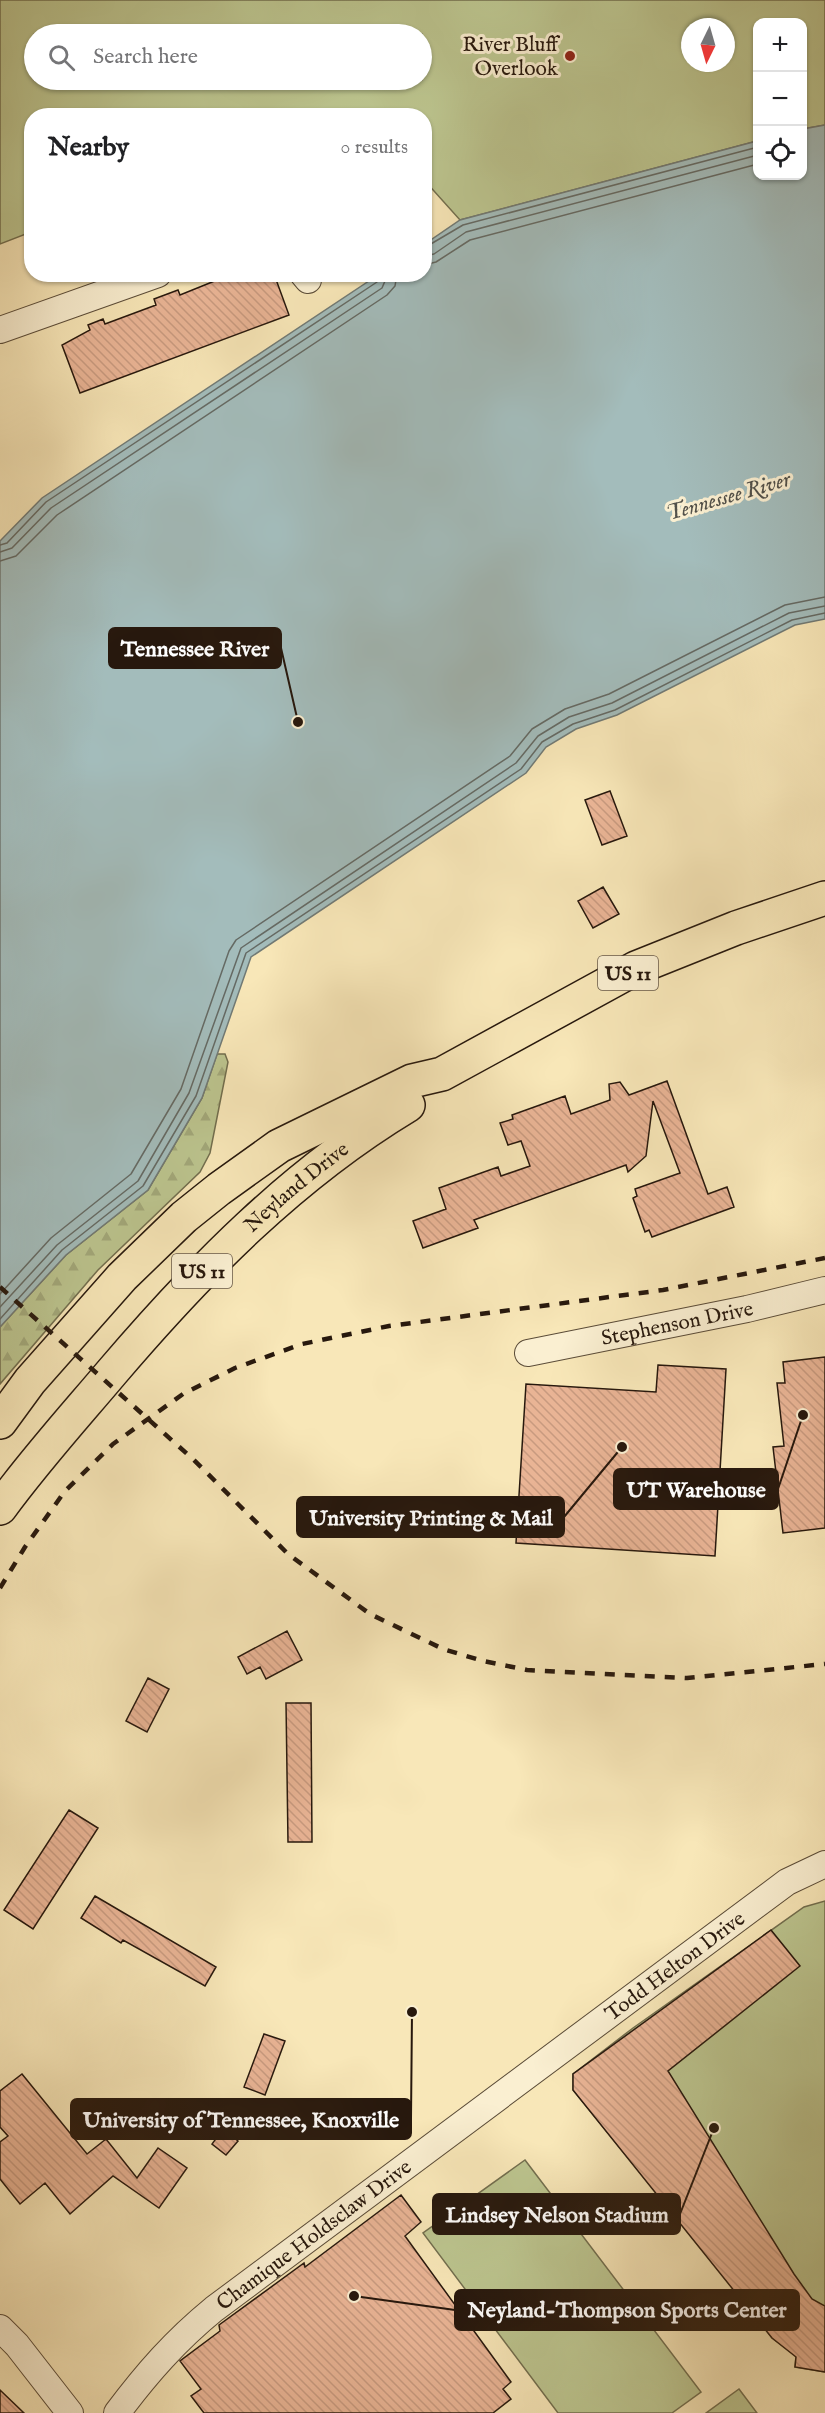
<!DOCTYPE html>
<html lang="en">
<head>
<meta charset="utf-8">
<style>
  :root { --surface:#fff; --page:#f2f2f2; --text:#202124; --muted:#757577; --line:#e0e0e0 }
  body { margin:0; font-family:"IM FELL English",serif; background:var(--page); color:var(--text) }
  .controls { position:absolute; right:18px; top:18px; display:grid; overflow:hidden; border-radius:12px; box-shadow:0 2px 4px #0004 }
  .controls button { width:54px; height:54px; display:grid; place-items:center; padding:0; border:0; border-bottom:2px solid var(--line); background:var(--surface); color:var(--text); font:30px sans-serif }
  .compass { position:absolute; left:681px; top:18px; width:54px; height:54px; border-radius:50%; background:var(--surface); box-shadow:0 2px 4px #0004; rotate:185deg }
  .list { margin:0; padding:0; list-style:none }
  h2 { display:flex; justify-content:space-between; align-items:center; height:78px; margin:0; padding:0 24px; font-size:26px }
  h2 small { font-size:20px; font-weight:400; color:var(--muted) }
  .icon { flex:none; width:33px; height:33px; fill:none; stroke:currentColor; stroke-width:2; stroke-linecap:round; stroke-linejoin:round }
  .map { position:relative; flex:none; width:825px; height:2413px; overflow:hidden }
  .search { position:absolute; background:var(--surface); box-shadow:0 2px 4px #0004; left:24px; top:24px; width:408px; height:66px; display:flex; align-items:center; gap:15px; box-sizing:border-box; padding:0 21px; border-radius:33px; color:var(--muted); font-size:22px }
  .panel { position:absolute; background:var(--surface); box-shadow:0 2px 4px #0004; left:24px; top:108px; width:408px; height:174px; border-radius:24px }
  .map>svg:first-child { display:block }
  .forest { fill:url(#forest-firs); stroke:#726e4e; stroke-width:1.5 }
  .park { fill:#bcc58f; stroke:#726e4e; stroke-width:1.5; fill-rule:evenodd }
  .water { fill:#a3bcbb; stroke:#717a75; stroke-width:1.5 }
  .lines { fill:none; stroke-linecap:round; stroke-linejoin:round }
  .shore { stroke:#656a64; stroke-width:1.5 }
  .building { fill:url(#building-back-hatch); stroke:#27180d; stroke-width:1.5 }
  .minor-casing { stroke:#5b4c38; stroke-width:28 }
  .major-casing { stroke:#27180d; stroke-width:36 }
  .minor { stroke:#faefd1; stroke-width:26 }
  .major { stroke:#f8e7b8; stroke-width:33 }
  .rail { stroke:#27180d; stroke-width:4.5; stroke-dasharray:10 10; stroke-linecap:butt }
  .poi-dot { fill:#8f2418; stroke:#faefd1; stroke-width:2 }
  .labels { text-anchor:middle; stroke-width:6; stroke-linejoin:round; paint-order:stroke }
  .shield { fill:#faefd1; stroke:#665848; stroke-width:1.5 }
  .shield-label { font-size:20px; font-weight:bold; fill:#27180d }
  .poi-label { font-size:21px; fill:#27180d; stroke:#faefd1; text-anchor:end }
  .street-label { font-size:21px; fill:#27180d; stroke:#faefd1 }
  .water-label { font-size:22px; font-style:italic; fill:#52514a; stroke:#faefd1 }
  .leader { fill:none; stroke:#27180d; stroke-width:2 }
  .callout-dot { fill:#27180d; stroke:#faefd1; stroke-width:2 }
  .callout { fill:#27180d; stroke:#27180d; stroke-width:2 }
  .callout-label { font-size:22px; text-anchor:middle; font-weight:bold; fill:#fff }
</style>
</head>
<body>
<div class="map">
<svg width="825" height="2413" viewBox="0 0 825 2413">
  <defs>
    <pattern id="forest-firs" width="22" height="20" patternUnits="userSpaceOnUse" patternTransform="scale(1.5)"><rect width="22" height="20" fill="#bcc58f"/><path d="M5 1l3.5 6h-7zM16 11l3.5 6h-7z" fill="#a2a87a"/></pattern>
    <pattern id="building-back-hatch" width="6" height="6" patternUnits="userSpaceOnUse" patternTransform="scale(1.5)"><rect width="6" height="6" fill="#e9b495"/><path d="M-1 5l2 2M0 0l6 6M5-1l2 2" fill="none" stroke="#c89a7f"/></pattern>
  </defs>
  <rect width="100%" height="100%" fill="#f8e7b8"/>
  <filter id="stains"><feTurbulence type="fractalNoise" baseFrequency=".00333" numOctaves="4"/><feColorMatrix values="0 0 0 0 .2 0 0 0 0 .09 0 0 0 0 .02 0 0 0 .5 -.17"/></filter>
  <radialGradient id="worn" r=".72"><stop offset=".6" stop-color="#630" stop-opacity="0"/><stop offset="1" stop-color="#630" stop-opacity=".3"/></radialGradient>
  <path class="forest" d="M217,1054h8l3,8 -18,91 -10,19 -102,98 -98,114v-57l66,-72 82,-65 54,-92z"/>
  <path class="park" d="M0,0h825v125l-22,4 -1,-107h-44l-1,119 -297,79 -35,-39 -1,-65 -61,-1 -5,-5 -13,6h-313l-1,116 -31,12zM690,27h36v36h-36zM34,34h388v46h-388z
    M825,1901v471l-30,-5 1,-11 -24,-18 -37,-49 -162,-199v-16l60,-46 171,-121z
    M525,2160l176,232 -29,21h-114l-135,-180z
    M739,2389l18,24h-51z"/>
  <path class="water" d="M825,125v494l-30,6 -178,90 -41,14 -30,18 -20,26 -275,184 -49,141 -54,92 -82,65 -66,72v-786l42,-43 336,-223 46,-1 1,-30 35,-24 297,-79 1,35h44l1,-47z"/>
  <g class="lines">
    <path class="shore" d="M424,248l39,-23 295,-78
      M424,256l10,-2 32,-22 292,-77
      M424,265l12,-3 34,-22 288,-76
      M0,545l7,-2 39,-41 331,-220 4,-8
      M0,552l12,-4 39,-40 331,-220 6,-14
      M0,561l16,-5 41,-41 330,-220 8,-9 2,-12
      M0,1294l51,-56 80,-64 50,-85 48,-138 7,-11 274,-184 22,-27 33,-20 44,-15 176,-89 40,-8
      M0,1307l57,-62 81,-64 51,-88 52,-145 275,-185 22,-27 31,-19 43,-14 177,-90 36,-7
      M0,1319l62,-69 81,-64 53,-90 50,-143 275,-184 21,-27 31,-18 42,-14 177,-90 33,-7"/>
  </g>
  <path class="building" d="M221,274h53l15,41 -209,78 -18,-48 28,-15 -2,-5 15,-6 2,5 51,-19 -2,-6 24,-9 2,5 42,-17z
    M610,791l17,45 -25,9 -17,-45z
    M603,887l16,27 -26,14 -15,-27z
    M667,1081l41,113 19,-7 7,20 -82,30 -3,-7 -4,2 -12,-34 4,-2 -2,-7 45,-16 -27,-72 -7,55 -18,16 -2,-7 -152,55 4,8 -55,20 -10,-27 33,-12 -7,-21 59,-21 3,9 29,-10 -9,-25 -13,4 -8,-22 13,-4 -1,-4 53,-19 6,18 39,-14 -1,-16 11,-2 9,13z
    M825,1357v171l-42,5 -10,-86 11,-1 -7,-63h8l-2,-21z
    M658,1365l68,4 -11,187 -199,-13 10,-159 130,8z
    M287,1631l15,29 -36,19 -6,-12 -13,7 -9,-17z
    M148,1678l21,11 -22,43 -21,-11z
    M286,1703h25l1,139h-24z
    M69,1810l29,18 -65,101 -29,-19z
    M95,1896l121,71 -11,19 -82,-46 -2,3 -40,-25z
    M771,1930l29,36 -132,105 126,203 18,25 13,7v66l-30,-5 1,-10 -24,-19 -199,-248v-16z
    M264,2034l21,7 -20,54 -21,-8z
    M22,2074l65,80 19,-15 31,39 21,-30 29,20 -28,40 -46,-32 -43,38 -25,-31 -25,21 -20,-25v-37l8,-6 -8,-9v-36z
    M223,2129l15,12 -12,14 -14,-11z
    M401,2195l20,27 -16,14 106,146 -8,7 8,10 -18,14h-289l-13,-17 10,-7 -21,-28 40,-30 -1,-6 85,-62 1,4z
    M0,2390l24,23h-24z"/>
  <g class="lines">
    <g class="minor-casing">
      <g id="minor">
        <path d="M303,274l5,6"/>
        <path d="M0,330l158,-56"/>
        <path id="s1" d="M528,1353l219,-44 78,-19"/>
        <path d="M0,2328l17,17 53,68"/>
        <path id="s2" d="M117,2413c30,-40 58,-72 97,-104l573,-427 38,-18"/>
      </g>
    </g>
    <g class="major-casing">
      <g id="major">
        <path d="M0,1422l30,-41 92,-104 62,-60 35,-28 60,-43 133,-65 30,-7 194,-106 100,-40 89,-30"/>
        <path id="s3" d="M0,1508c35,-48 74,-91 112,-136 88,-103 180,-197 296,-267"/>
      </g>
    </g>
    <use href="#minor" class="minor"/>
    <use href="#major" class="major"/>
    <path class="rail" d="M0,1287l194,173 94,94 82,60 73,35 40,12 44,9 160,8 138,-14
      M0,1588l25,-41 40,-56 48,-47 70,-50 52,-26 67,-24 87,-18 274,-36 162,-32"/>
  </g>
  <circle class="poi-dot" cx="570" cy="56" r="6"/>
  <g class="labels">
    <g class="shield">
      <rect x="598" y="956" width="60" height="34" rx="4.5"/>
      <rect x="172" y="1254" width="60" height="34" rx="4.5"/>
    </g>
    <g class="shield-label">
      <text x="628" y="980">US 11</text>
      <text x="202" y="1278">US 11</text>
    </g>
    <g class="poi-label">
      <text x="558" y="51">River Bluff<tspan x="558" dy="24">Overlook</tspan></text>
    </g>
    <g class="street-label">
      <text dy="7" stroke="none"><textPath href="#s3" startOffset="438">Neyland Drive</textPath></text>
      <text dy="7" stroke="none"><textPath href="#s1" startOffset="152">Stephenson Drive</textPath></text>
      <text dy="7" stroke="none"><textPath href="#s2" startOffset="717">Todd Helton Drive</textPath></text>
      <text dy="7" stroke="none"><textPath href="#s2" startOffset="267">Chamique Holdsclaw Drive</textPath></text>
    </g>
    <g class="water-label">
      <text transform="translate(728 495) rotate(-16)" y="8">Tennessee River</text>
    </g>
  </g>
  <path class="leader" d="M298 722L281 648M803 1415L778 1489M622 1447L564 1517M412 2012L411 2119M714 2128L680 2214M354 2296L455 2310"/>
  <g class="callout-dot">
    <circle cx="298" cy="722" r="6"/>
    <circle cx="803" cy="1415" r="6"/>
    <circle cx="622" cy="1447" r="6"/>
    <circle cx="412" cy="2012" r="6"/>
    <circle cx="714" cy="2128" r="6"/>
    <circle cx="354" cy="2296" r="6"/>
  </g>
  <g class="callout">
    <rect x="109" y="628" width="172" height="40" rx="6"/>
    <rect x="614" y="1469" width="164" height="40" rx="6"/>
    <rect x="297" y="1497" width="267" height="40" rx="6"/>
    <rect x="71" y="2099" width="340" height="40" rx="6"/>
    <rect x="433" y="2194" width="247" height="40" rx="6"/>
    <rect x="455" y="2290" width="344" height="40" rx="6"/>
  </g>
  <g class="callout-label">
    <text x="195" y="656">Tennessee River</text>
    <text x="696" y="1497">UT Warehouse</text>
    <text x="431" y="1525">University Printing &amp; Mail</text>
    <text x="241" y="2127">University of Tennessee, Knoxville</text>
    <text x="557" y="2222">Lindsey Nelson Stadium</text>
    <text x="627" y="2317">Neyland-Thompson Sports Center</text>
  </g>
  <rect width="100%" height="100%" filter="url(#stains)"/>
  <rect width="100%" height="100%" fill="url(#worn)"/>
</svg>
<div class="controls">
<button>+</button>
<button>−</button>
<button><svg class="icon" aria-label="locate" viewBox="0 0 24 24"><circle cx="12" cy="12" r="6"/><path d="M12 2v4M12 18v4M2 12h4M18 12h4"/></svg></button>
</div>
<svg class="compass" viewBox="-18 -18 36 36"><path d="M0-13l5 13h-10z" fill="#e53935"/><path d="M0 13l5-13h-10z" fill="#757577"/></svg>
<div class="search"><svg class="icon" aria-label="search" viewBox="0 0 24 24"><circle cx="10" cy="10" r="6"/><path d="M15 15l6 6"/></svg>Search here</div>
<section class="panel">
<h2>Nearby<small>0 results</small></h2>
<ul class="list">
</ul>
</section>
</div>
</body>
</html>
